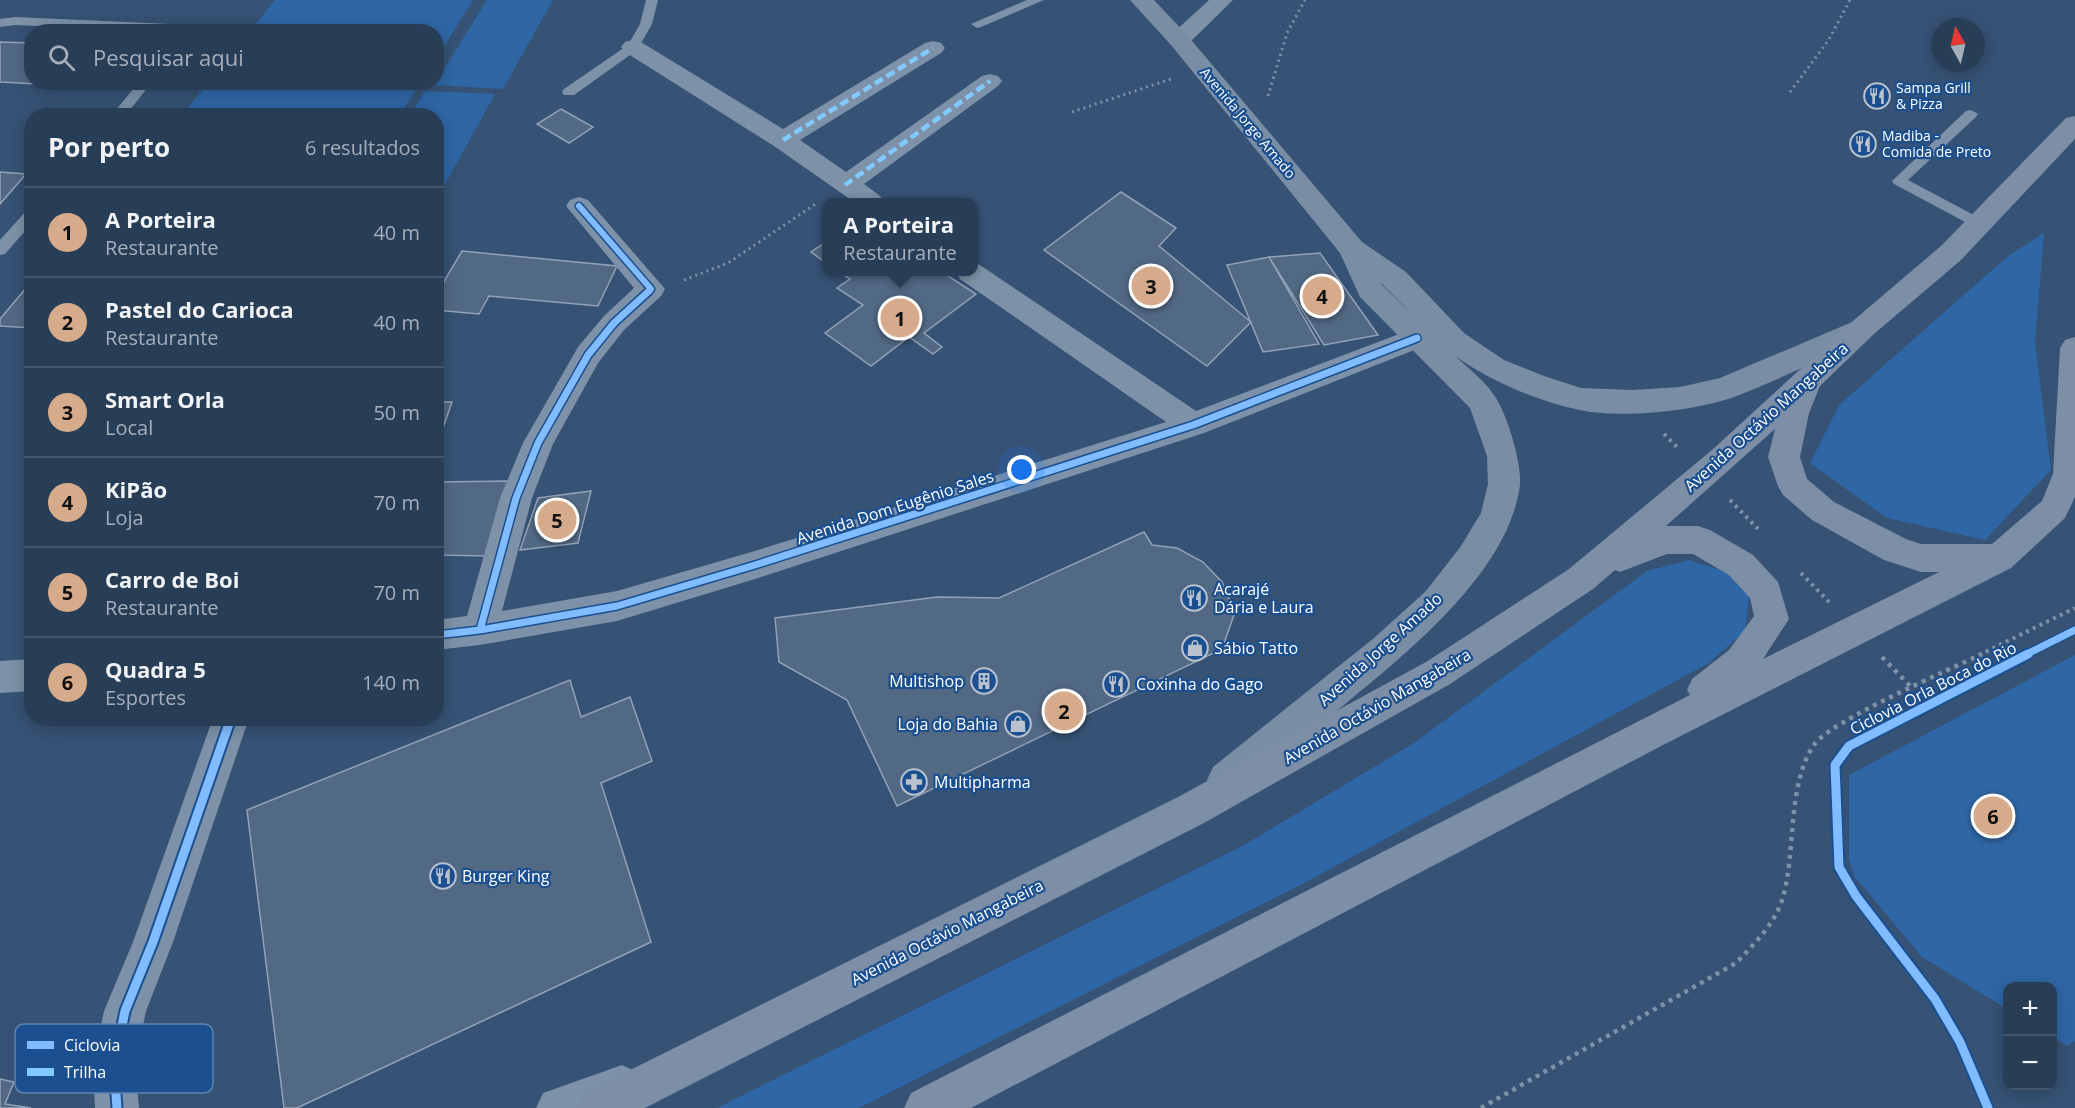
<!DOCTYPE html>
<html lang="pt">
<head>
<meta charset="utf-8">
<style>
  :root { --surface:#283e57; --page:#344961; --text:#f1f3f6; --muted:#a5aeba; --line:#44576d; --accent:#d6ab8b }
  body { margin:0; font-family:"Open Sans",sans-serif; background:var(--page); color:var(--text) }
  .controls { position:absolute; right:18px; bottom:18px; display:grid; overflow:hidden; border-radius:12px; box-shadow:0 3px 15px #0003 }
  .controls button { width:54px; height:54px; display:grid; place-items:center; padding:0; border:0; border-bottom:2px solid var(--line); background:var(--surface); color:var(--text); font:30px sans-serif }
  .compass { position:absolute; left:1931px; top:18px; width:54px; height:54px; border-radius:50%; background:var(--surface); box-shadow:0 3px 15px #0003; rotate:352deg }
  .you { position:absolute; left:1022px; top:470px; width:21px; height:21px; margin:-15px; border:4px solid #fff; border-radius:50%; background:#1a73e8; box-shadow:0 0 0 9px #1a73e833 }
  .badge { display:grid; place-items:center; width:39px; height:39px; border-radius:50%; background:var(--accent); color:#111; font-size:20px; font-weight:700 }
  .pin { position:absolute; translate:-50% -50%; border:3px solid #fff; box-shadow:0 2px 6px #0006 }
  .popup { position:absolute; left:822px; top:198px; width:156px; height:78px; box-sizing:border-box; display:grid; place-content:center; border-radius:12px; background:var(--surface); filter:drop-shadow(0 2px 4px #0005); font-size:20px; white-space:nowrap; color:var(--muted) }
  .popup b { font-size:22px; color:var(--text) }
  .popup::after { content:''; position:absolute; left:50%; top:100%; margin-left:-12px; border:12px solid transparent; border-top-color:var(--surface) }
  .list { margin:0; padding:0; list-style:none }
  h2 { display:flex; justify-content:space-between; align-items:center; height:78px; margin:0; padding:0 24px; font-size:26px }
  h2 small { font-size:20px; font-weight:400; color:var(--muted) }
  .list li { display:grid; grid-template-columns:39px 1fr auto; gap:18px; align-items:center; box-sizing:border-box; height:90px; padding:0 24px; border-top:2px solid var(--line) }
  .list b { display:block; font-size:22px; white-space:nowrap }
  .list p { margin:0; font-size:20px; white-space:nowrap; color:var(--muted) }
  .list em { font-size:20px; font-style:normal; color:var(--muted) }
  .icon { flex:none; width:33px; height:33px; fill:none; stroke:currentColor; stroke-width:2; stroke-linecap:round; stroke-linejoin:round }
  .map { position:relative; flex:none; width:2075px; height:1108px; overflow:hidden }
  .search { position:absolute; background:var(--surface); box-shadow:0 3px 15px #0003; left:24px; top:24px; width:420px; height:66px; display:flex; align-items:center; gap:15px; box-sizing:border-box; padding:0 21px; border-radius:24px; color:var(--muted); font-size:22px }
  .panel { position:absolute; background:var(--surface); box-shadow:0 3px 15px #0003; left:24px; top:108px; width:420px; height:618px; border-radius:24px }
  .map>svg:first-child { display:block }
  .green { fill:#2f66a5 }
  .building { fill:#526984; stroke:#92a2b6; stroke-width:1.5 }
  .lines { fill:none; stroke-linecap:round; stroke-linejoin:round }
  .path-far2 { stroke:#7d92a8; stroke-width:3; stroke-dasharray:2 4; stroke-linecap:butt }
  .path-far1 { stroke:#7d92a8; stroke-width:4; stroke-dasharray:3 4.5; stroke-linecap:butt }
  .path { stroke:#7d92a8; stroke-width:4.5; stroke-dasharray:4 5; stroke-linecap:butt }
  .lane { fill:#7d92a8; fill-rule:evenodd }
  .street { fill:#7d92a8; fill-rule:evenodd }
  .secondary { fill:#798da4; fill-rule:evenodd }
  .primary { fill:#7d8ea7; fill-rule:evenodd }
  .quiet { stroke:#80caff; stroke-width:4.5; stroke-dasharray:9 4.5; stroke-linecap:butt }
  .cycleway-far2-casing { stroke:#1b4f8f; stroke-width:9 }
  .cycleway-far1-casing { stroke:#1b4f8f; stroke-width:10 }
  .cycleway-casing { stroke:#1b4f8f; stroke-width:13 }
  .cycleway-far2 { stroke:#80bcff; stroke-width:6 }
  .cycleway-far1 { stroke:#80bcff; stroke-width:7 }
  .cycleway { stroke:#80bcff; stroke-width:9 }
  .labels { text-anchor:middle; stroke-width:4.5; stroke-linejoin:round; paint-order:stroke }
  .far-poi-label { font-size:14px; fill:#fff; stroke:#1b4f8f; text-anchor:start }
  .far-street-label { font-size:14px; fill:#fff; stroke:#1b4f8f }
  .street-label { font-size:16px; fill:#fff; stroke:#1b4f8f }
  .poi-label { font-size:16px; fill:#fff; stroke:#1b4f8f; text-anchor:start }
  .key { fill:#1b4f8f; stroke:#5f84b1; stroke-width:1.5 }
  .key-label { font-size:16px; fill:#fff }
</style>
</head>
<body>
<div class="map">
<svg width="2075" height="1108" viewBox="0 0 2075 1108">
  <rect width="100%" height="100%" fill="#365274"/>
  <path class="green" d="M275,0h198l-36,58 -1,-26 -186,-1z
    M487,0h66l-50,89 -69,-4z
    M209,82h212v1l-22,32h-217z
    M425,91l70,3 -52,94h-6l-1,-72 -26,-1z
    M2044,233l-9,109 16,128 -66,70 -98,-22 -77,-55 29,-58 169,-149z
    M1689,560l38,12 22,25 -4,34 -36,32 -401,218 -449,227h-142l527,-263 170,-102 233,-172z
    M2075,655v386l-8,5 -14,-9 -1,-51h-44l-1,23 -85,-52 -68,-81 -5,-17v-84z"/>
  <path class="building" d="M0,42l32,1v39h101l-6,7 -127,-7z
    M561,109l32,18 -24,16 -32,-19z
    M0,172l26,2 -26,30z
    M1121,192l55,36 -17,18 92,76 -44,44 -163,-116z
    M826,242v21l-15,-11z
    M462,251l155,15 -19,40 -109,-10 -10,18 -43,-4v-15z
    M1320,253l58,82 -54,10 -55,-88z
    M1269,257l50,87 -56,8 -36,-87z
    M839,272h103l34,22 -52,39 18,14 -9,7 -24,-17 -38,29 -46,-33 38,-28 -26,-17 13,-9z
    M32,281v47l-32,-2v-7z
    M436,402h16l-16,46z
    M513,481l-23,75 -54,-1v-73z
    M591,491l-13,52 -58,7 18,-52z
    M1144,532l8,13 25,3 26,14 19,20 13,30 -13,37 -325,157 -50,-106 -68,-38 -4,-44 162,-21 62,1z
    M570,680l11,37 49,-20 22,64 -51,22 50,159 -354,166h-13l-37,-298z
    M0,1079l14,3 -9,22 26,4h-31z"/>
  <g class="lines">
    <path class="path-far2" d="M1790,92l38,-51 22,-41
      M1268,96l19,-63 18,-33
      M1072,112l99,-33
      M684,280l44,-17 89,-60"/>
    <path class="path-far1" d="M1664,434l14,14
      M1730,500l28,29
      M1801,573l28,29
      M1979,655l96,-47"/>
    <path class="path" d="M1882,657l30,31
      M1481,1108l255,-145c19,-20 39,-39 47,-66 13,-45 4,-113 31,-152 16,-24 135,-75 168,-91"/>
    <path class="lane" d="M646,0h12l-6,24 -15,26 -63,45h-10l-2,-3 2,-3 64,-44 12,-21z
      M1027,0h17l-63,27 -4,1 -6,-4z
      M15,17l154,7 16,8 -170,-7 -15,2v-8z
      M139,82h13l-27,34h-14z
      M1971,110l7,4 -2,3 -68,63 77,41 2,4 -7,5 -86,-46 -2,-3 74,-70z
      M32,208v15l-27,31 -5,1v-15l27,-30z"/>
    <path class="street" d="M1209,0h24l-46,45 -8,2 -8,-2 -4,-5 4,-5z
      M633,40l8,2 142,87 142,-86 8,-2 8,2 4,5 -4,5 -141,87 46,32 136,-96 8,-2 8,2 4,5 -4,5 -134,98 16,12 4,6h-30l-80,-56 -149,-94 -4,-5 4,-5z
      M579,197l9,3 77,89 -4,7 -37,34 -26,33 -45,81 -21,54 -30,113 115,-20 138,-40 411,-129 -206,-143 -4,-7h18v-9l6,2 216,146 211,-80 10,-4 10,4 4,7 -4,7 -223,88 -449,146 -138,42 -137,24 -44,5v-30l31,-4 33,-118 23,-55 55,-96 26,-31 30,-28 -68,-82 4,-6z
      M32,659v32l-32,2v-32z
      M213,718h36l-76,224 -27,69 -11,54 4,43h-44l-2,-43 11,-54 29,-69z
      M622,1065l15,7 7,15 -7,15 -14,6h-87l7,-15z"/>
    <path class="secondary" d="M1130,0h24l33,35 175,207 44,30 58,61 40,27 40,16 37,12 51,2 48,-3 40,-9 144,-61 10,3 4,7 -4,7c-45,21 -91,44 -137,62 -40,15 -116,23 -157,14 -45,-10 -88,-28 -125,-54 13,12 29,24 39,39 13,18 28,68 26,90 -11,87 -113,168 -176,220 -35,29 -70,58 -105,88l-13,5 -13,-5 -6,-13 6,-13 161,-129 52,-47 35,-45 20,-33 7,-29 -1,-28 -17,-48 -110,-111 -20,-44 -169,-208zM1380,282l35,35 -33,-32z"/>
    <path class="primary" d="M2075,116v23l-114,121 -87,74 -54,52 -11,27 -9,44 7,22 27,23 72,37 15,5h71l50,-43 11,-27 7,-126 5,-8 10,-3v160l-10,21 -54,50 -346,176 -694,364h-67l7,-15 779,-398 -3,-5 5,-11 37,-29 25,-34 -4,-18 -21,-23 -36,-21h-26l-47,18 -5,-2 -22,19 -143,95 -246,139 -559,285h-68l7,-15 594,-296 248,-135 143,-93 143,-119 142,-130 87,-74 125,-128zM1775,429l-7,28 10,29 5,9 29,25 72,40 37,12h18l-176,87 26,-40 -11,-37 -25,-27 -43,-25 -12,-4h-32z"/>
    <path class="quiet" d="M783,140l150,-92
      M845,185l145,-104"/>
    <g class="cycleway-far2-casing">
      <path id="cycleway-far2" d="M579,206l72,83 -3,3"/>
    </g>
    <g class="cycleway-far1-casing">
      <path id="cycleway-far1" d="M480,630l36,-132 22,-55 50,-88 26,-32 35,-32
        M436,635l44,-5 137,-24 138,-41 438,-140 224,-87
        M2025,655l50,-25"/>
    </g>
    <g class="cycleway-casing">
      <path id="cycleway" d="M117,1108l-3,-43 11,-54 28,-69 78,-224
        M1988,1108l-28,-66 -25,-43 -79,-103 -17,-29 -4,-102 14,-19 179,-92"/>
    </g>
    <use href="#cycleway-far2" class="cycleway-far2"/>
    <use href="#cycleway-far1" class="cycleway-far1"/>
    <use href="#cycleway" class="cycleway"/>
  </g>
  <defs>
    <g id="restaurant-ring" transform="scale(1.35)"><circle r="9.5" fill="#1b4f8f" stroke="#b9c2ce" stroke-width="1.5"/><path d="M-5-6h1v4h1v-4h1v4h1v-4h1v5L-1.5 .5V6h-2V.5L-5-1ZM5-6V6H3V1.5H1.5Q1.5-4 5-6Z" fill="#b9c2ce"/></g>
    <g id="shop-ring" transform="scale(1.35)"><circle r="9.5" fill="#1b4f8f" stroke="#b9c2ce" stroke-width="1.5"/><path d="M-5-2.5h2.3a2.7 3.5 0 0 1 5.4 0H5L5.5 6h-11ZM-1.5-2.5h3a1.5 2.3 0 0 0-3 0Z" fill="#b9c2ce"/></g>
    <g id="building-ring" transform="scale(1.35)"><circle r="9.5" fill="#1b4f8f" stroke="#b9c2ce" stroke-width="1.5"/><path d="M-4-6H4V6H1V3H-1V6H-4ZM-2.5-4.3h1.7v1.8h-1.7ZM.8-4.3h1.7v1.8H.8ZM-2.5-1h1.7V.8h-1.7ZM.8-1h1.7V.8H.8Z" fill="#b9c2ce"/></g>
    <g id="pharmacy-ring" transform="scale(1.35)"><circle r="9.5" fill="#1b4f8f" stroke="#b9c2ce" stroke-width="1.5"/><path d="M-2-6h4v4h4v4h-4v4h-4v-4h-4v-4h4Z" fill="#b9c2ce"/></g>
  </defs>
  <g fill-rule="evenodd">
    <use href="#restaurant-ring" x="1877" y="96"/>
    <use href="#restaurant-ring" x="1863" y="144"/>
    <use href="#restaurant-ring" x="1194" y="598"/>
    <use href="#shop-ring" x="1195" y="648"/>
    <use href="#building-ring" x="984" y="681"/>
    <use href="#restaurant-ring" x="1116" y="684"/>
    <use href="#shop-ring" x="1018" y="724"/>
    <use href="#pharmacy-ring" x="914" y="782"/>
    <use href="#restaurant-ring" x="443" y="876"/>
  </g>
  <g class="labels">
    <g class="far-poi-label">
      <text x="1896" y="93">Sampa Grill<tspan x="1896" dy="16">&amp; Pizza</tspan></text>
      <text x="1882" y="141">Madiba -<tspan x="1882" dy="16">Comida de Preto</tspan></text>
    </g>
    <g class="far-street-label">
      <text transform="translate(1248 123) rotate(50)" y="5">Avenida Jorge Amado</text>
    </g>
    <g class="street-label">
      <text transform="translate(1766 417) rotate(-42)" y="6">Avenida Octávio Mangabeira</text>
      <text transform="translate(895 507) rotate(-18)" y="6">Avenida Dom Eugênio Sales</text>
      <text transform="translate(1380 649) rotate(-42)" y="6">Avenida Jorge Amado</text>
      <text transform="translate(1933 688) rotate(-27)" y="6">Ciclovia Orla Boca do Rio</text>
      <text transform="translate(1377 706) rotate(-30)" y="6">Avenida Octávio Mangabeira</text>
      <text transform="translate(947 932) rotate(-27)" y="6">Avenida Octávio Mangabeira</text>
    </g>
    <g class="poi-label">
      <text x="1214" y="595">Acarajé<tspan x="1214" dy="18">Dária e Laura</tspan></text>
      <text x="1214" y="654">Sábio Tatto</text>
      <text x="964" y="687" text-anchor="end">Multishop</text>
      <text x="1136" y="690">Coxinha do Gago</text>
      <text x="998" y="730" text-anchor="end">Loja do Bahia</text>
      <text x="934" y="788">Multipharma</text>
      <text x="462" y="882">Burger King</text>
    </g>
  </g>
  <rect x="15" y="1024" width="198" height="69" rx="9" class="key"/>
  <rect x="27" y="1041" width="27" height="8" fill="#80bcff"/>
  <rect x="27" y="1068" width="27" height="8" fill="#80caff"/>
  <g class="key-label">
    <text x="64" y="1051">Ciclovia</text>
    <text x="64" y="1078">Trilha</text>
  </g>
</svg>
<div class="controls">
<button>+</button>
<button>−</button>
</div>
<svg class="compass" viewBox="-18 -18 36 36"><path d="M0-13l5 13h-10z" fill="#e53935"/><path d="M0 13l5-13h-10z" fill="#a5aeba"/></svg>
<div class="you"></div>
<div class="pin badge" style="left:900px;top:318px">1</div>
<div class="popup"><b>A Porteira</b>Restaurante</div>
<div class="pin badge" style="left:1064px;top:711px">2</div>
<div class="pin badge" style="left:1151px;top:286px">3</div>
<div class="pin badge" style="left:1322px;top:296px">4</div>
<div class="pin badge" style="left:557px;top:520px">5</div>
<div class="pin badge" style="left:1993px;top:816px">6</div>
<div class="search"><svg class="icon" aria-label="search" viewBox="0 0 24 24"><circle cx="10" cy="10" r="6"/><path d="M15 15l6 6"/></svg>Pesquisar aqui</div>
<section class="panel">
<h2>Por perto<small>6 resultados</small></h2>
<ul class="list">
<li><span class="badge">1</span><div><b>A Porteira</b><p>Restaurante</p></div><em>40 m</em></li>
<li><span class="badge">2</span><div><b>Pastel do Carioca</b><p>Restaurante</p></div><em>40 m</em></li>
<li><span class="badge">3</span><div><b>Smart Orla</b><p>Local</p></div><em>50 m</em></li>
<li><span class="badge">4</span><div><b>KiPão</b><p>Loja</p></div><em>70 m</em></li>
<li><span class="badge">5</span><div><b>Carro de Boi</b><p>Restaurante</p></div><em>70 m</em></li>
<li><span class="badge">6</span><div><b>Quadra 5</b><p>Esportes</p></div><em>140 m</em></li>
</ul>
</section>
</div>
</body>
</html>
